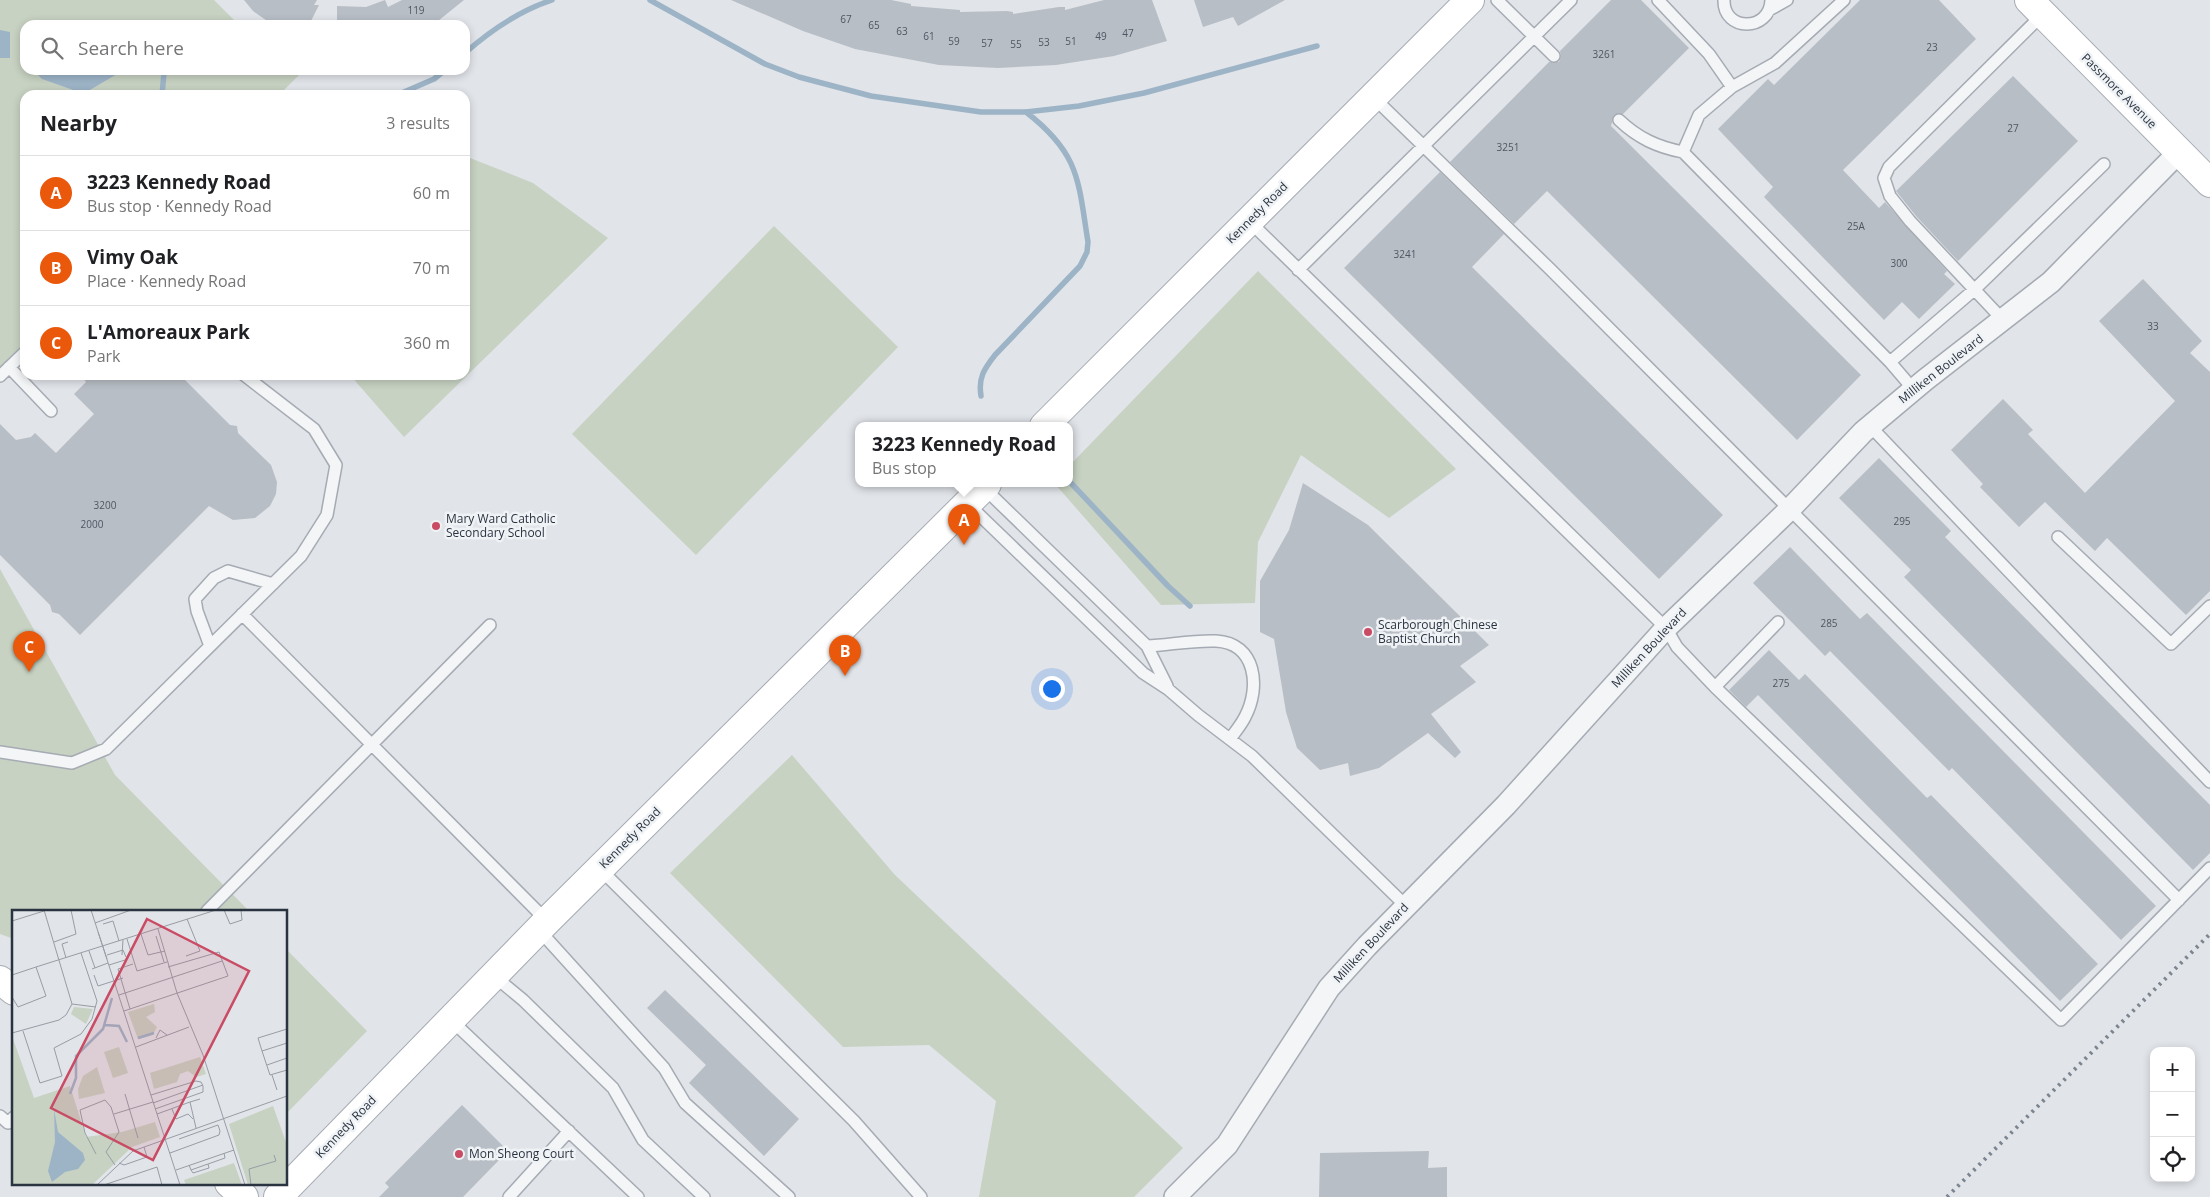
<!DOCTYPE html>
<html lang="en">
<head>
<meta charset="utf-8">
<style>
  :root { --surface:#fff; --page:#f2f2f2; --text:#202124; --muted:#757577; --line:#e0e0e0; --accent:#ea580c }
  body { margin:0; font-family:"Open Sans",sans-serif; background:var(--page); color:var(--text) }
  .controls { position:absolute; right:15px; bottom:15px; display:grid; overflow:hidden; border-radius:10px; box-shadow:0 2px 8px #0003 }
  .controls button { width:45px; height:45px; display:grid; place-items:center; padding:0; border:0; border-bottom:1px solid var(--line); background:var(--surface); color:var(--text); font:25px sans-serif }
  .you { position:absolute; left:1051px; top:688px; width:18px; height:18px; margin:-12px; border:4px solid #fff; border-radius:50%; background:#1a73e8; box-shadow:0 0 0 8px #1a73e833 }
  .badge { display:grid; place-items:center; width:32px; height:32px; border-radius:50%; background:var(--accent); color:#fff; font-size:16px; font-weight:700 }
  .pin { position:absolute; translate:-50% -41px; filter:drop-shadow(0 1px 2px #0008) }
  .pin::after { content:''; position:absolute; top:26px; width:18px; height:15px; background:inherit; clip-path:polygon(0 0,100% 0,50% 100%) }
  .popup { position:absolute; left:855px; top:422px; width:218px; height:65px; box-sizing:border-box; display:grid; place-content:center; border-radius:10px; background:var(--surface); filter:drop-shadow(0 1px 4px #0005); font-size:16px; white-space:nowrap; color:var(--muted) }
  .popup b { font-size:19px; color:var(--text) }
  .popup::after { content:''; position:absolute; left:50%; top:100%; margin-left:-10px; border:10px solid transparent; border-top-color:var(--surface) }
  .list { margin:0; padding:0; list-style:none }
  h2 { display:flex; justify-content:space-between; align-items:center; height:65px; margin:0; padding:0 20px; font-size:21px }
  h2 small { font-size:16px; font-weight:400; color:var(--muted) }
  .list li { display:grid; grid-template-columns:32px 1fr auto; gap:15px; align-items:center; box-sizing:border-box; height:75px; padding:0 20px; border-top:1px solid var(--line) }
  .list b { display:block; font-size:19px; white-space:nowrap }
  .list p { margin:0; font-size:16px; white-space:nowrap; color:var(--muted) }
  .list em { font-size:16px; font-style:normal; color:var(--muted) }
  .icon { flex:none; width:28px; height:28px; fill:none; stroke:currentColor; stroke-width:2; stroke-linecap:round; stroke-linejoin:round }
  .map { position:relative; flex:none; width:2210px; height:1197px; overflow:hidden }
  .search { position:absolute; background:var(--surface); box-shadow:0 2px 8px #0003; left:20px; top:20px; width:450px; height:55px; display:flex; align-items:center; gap:12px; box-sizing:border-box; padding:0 18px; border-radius:15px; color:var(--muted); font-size:19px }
  .panel { position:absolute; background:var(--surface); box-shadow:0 2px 8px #0003; left:20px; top:90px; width:450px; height:290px; border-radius:15px }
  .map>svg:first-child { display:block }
  .green { fill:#c7d2c2 }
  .water { fill:#9db4c7 }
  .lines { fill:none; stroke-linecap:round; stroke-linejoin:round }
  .stream { stroke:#9db4c7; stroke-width:5.5 }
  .building { fill:#b8bec5 }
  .lane-casing { stroke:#a6abb3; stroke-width:14 }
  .street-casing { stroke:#a6abb3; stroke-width:24 }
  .secondary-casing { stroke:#a6abb3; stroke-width:30 }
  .lane { stroke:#f3f5f7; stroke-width:11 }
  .street { stroke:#f3f5f7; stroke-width:21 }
  .secondary { stroke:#fff; stroke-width:28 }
  .rail { stroke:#7b8592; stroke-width:4; stroke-dasharray:2.5 5; stroke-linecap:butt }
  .poi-dot { fill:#c94b64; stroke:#f0f3f6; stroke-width:2 }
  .labels { text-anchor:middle; stroke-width:5; stroke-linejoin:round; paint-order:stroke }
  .number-label { font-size:10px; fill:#4e5661 }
  .street-label { font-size:12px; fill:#2a3340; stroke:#f0f3f6 }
  .poi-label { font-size:12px; fill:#2a3340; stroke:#f0f3f6; text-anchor:start }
  .inset-river { fill:none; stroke:#9db4c7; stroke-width:2.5 }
  .inset-road { fill:none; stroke:#989da5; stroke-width:1 }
  .view { fill:#c94b64; fill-opacity:0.15; stroke:#c94b64; stroke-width:2.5 }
  .inset-edge { fill:none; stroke:#2a3340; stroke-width:2.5 }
</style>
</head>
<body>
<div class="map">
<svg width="2210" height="1197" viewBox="0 0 2210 1197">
  <rect width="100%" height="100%" fill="#e1e4e9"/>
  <path class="green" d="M0,0h214l25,25h-214v45l277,2 -23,23h-254v248l-25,24z
    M465,156l68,27 75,55 -204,199 -54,-62h115z
    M774,226l124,121 -202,208 -124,-121z
    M1258,271l198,198 -67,49 -88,-63 -43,87 -3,61 -94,2 -106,-121h14v-18z
    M0,569l115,206 134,136h-235v28l-14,-5z
    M792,755l103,120 288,273 -49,49h-155l17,-96 -67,-56 -86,2 -173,-174z
    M286,949l81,82 -81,83z"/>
  <path class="water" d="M0,30l10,2v26h-10z
    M33,70h91l-36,21 -9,1 -37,-13z"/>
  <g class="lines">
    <path class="stream" d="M650,0l115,64 34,13 72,19 110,16h45l53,-6 65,-13 173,-47
      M465,53c26,-23 54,-42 87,-53
      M162,95l2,-22
      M397,95l37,-16 11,-9
      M981,396c-3,-18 3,-27 14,-41l85,-89 7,-14 1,-10c-10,-62 -8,-88 -62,-130
      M1071,483l97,103 22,20"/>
  </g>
  <path class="building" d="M244,0h73l-3,5h5l-10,20h-36l-20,-14z
    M385,0l3,7 14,-7h62l-31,25h-96v-19l29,1z
    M731,0h160l20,4v2l49,4v2l47,-1 6,1v2l46,-7h6v3l39,-10h48l15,41 -53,15 -58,9 -58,3 -59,-3 -84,-16 -52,-18z
    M1194,0h91l-47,26 -5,-9 -30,10z
    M1611,0h30l48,48 -66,66 -9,1 -3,11 250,249 -64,65 -250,-249 -33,33 -64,-62 99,-100h10l2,-5 -1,-6z
    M1860,0h79l37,39 -133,131 36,38 6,-6 62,69 -3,3 11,10 -36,35 -17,-17 -18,18 -120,-123 9,-10 -55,-58 50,-50 6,6z
    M2013,76l65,65 -120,120 -42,-45 -20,-25z
    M1440,172l64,62 -32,33 251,248 -64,64 -315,-311z
    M2143,279l59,62 -12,12 20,19v219l-24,24 -79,-77 -12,13 -50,-49 -26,25 -39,-40 3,-3 -32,-34 52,-51 30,31 -5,4 57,59 90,-92 -76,-80z
    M81,375h99l50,50 7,1 1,7 33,32 6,17 -1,12 -6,12 -15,12 -22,2 -24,-14 -129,129 -21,-21 -7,-2 -2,-7 -50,-50v-131l16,16 15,-3 4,-4 21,20 38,-39 -20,-20 12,-12z
    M1879,458l72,73 -6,6 265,268v48l-17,17 -289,-293 7,-7 -72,-72z
    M1303,483l65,42 121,120 -29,21 16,16 -45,32 30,38 -6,6 -27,-25 -49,35 -29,8 -2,-13 -28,7 -23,-22 -11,-36 -12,-73 -14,-7v-51l29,-51z
    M1790,547l70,72 7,-6 289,293 -35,34 -169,-172 -3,3 -119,-120 -5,5 -72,-73z
    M1769,650l30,30 6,-6 122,124 4,-3 167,169 -38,37 -302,-306 -12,12 -17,-17z
    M665,990l134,129 -35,37 -75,-73 17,-18 -59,-57z
    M462,1105l45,45 -6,8 -38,39h-84l10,-10 -4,-4z
    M1429,1151l-1,17 19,-1v30h-128l1,-44z"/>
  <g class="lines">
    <g class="lane-casing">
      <path id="lane" d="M1497,0l57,56
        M1658,0l51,54 23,33
        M1724,0c-1,32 46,32 47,0
        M1844,0l-69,63 -43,24 -33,28 -16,37 207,210 24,28
        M1769,10l18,-10
        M1373,97l177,172 629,631
        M1619,120c19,18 38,27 64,32
        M1249,221l417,407 11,19 38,40 346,333 149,-152
        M1298,270l273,-270
        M2003,320l-93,-99 -20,-25 -6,-18 5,-11 154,-153
        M1890,362l85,-73 129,-125
        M9,367l42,44
        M0,376l25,-24
        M1870,426l340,356
        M983,487l164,159 20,40
        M967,503l176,170 26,17 29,25 54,41 154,150
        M2058,537l113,107 39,-38
        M242,614l305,307
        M210,646l-13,-35 -2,-12 19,-21 14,-7 45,13
        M1147,646c22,-1 46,-6 69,-5 40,2 45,46 29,76 -4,8 -10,15 -15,22
        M1715,687l63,-65
        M0,752l72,11 34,-14 195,-193 26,-41 9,-50 -22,-36 -70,-54
        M600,869l254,252 67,76
        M207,911l283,-286
        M539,930l125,138 21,35 104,94
        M494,976l29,24 90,88 30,52 61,57
        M451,1020l187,177
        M0,1116l8,7 6,-6
        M509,1197l60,-66"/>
    </g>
    <g class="street-casing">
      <path id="street" d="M1175,1197l52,-52 102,-157 38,-42 139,-141 160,-177 124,-119 73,-77 62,-52 126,-98 128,-130"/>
    </g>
    <g class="secondary-casing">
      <path id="secondary" d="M2029,0l181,183
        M1044,426l426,-426
        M0,980l14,11
        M229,1183l15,14
        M278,1197l269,-276 440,-437"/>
    </g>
    <use href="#lane" class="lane"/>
    <use href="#street" class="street"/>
    <use href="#secondary" class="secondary"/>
    <path class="rail" d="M1947,1197l263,-263"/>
  </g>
  <g class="poi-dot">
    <circle cx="436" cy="526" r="5"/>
    <circle cx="1368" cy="632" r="5"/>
    <circle cx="459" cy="1154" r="5"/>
  </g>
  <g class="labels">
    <g class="number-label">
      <text x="416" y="14">119</text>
      <text x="846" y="23">67</text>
      <text x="874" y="29">65</text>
      <text x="902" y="35">63</text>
      <text x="1128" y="37">47</text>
      <text x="929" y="40">61</text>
      <text x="1101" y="40">49</text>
      <text x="954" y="45">59</text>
      <text x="1071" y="45">51</text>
      <text x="1044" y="46">53</text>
      <text x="987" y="47">57</text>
      <text x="1016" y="48">55</text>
      <text x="1932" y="51">23</text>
      <text x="1604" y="58">3261</text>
      <text x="2013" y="132">27</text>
      <text x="1508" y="151">3251</text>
      <text x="1856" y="230">25A</text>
      <text x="1405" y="258">3241</text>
      <text x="1899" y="267">300</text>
      <text x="2153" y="330">33</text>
      <text x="105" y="509">3200</text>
      <text x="1902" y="525">295</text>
      <text x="92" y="528">2000</text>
      <text x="1829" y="627">285</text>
      <text x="1781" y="687">275</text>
    </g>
    <g class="street-label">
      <text transform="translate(2119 91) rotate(45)" y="4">Passmore Avenue</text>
      <text transform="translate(1257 213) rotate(-45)" y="4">Kennedy Road</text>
      <text transform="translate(1941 369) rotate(-38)" y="4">Milliken Boulevard</text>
      <text transform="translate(1649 648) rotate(-47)" y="4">Milliken Boulevard</text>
      <text transform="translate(630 838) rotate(-45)" y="4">Kennedy Road</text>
      <text transform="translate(1371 943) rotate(-47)" y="4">Milliken Boulevard</text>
      <text transform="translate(346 1127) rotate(-46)" y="4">Kennedy Road</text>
    </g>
    <g class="poi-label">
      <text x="446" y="523">Mary Ward Catholic<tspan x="446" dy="14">Secondary School</tspan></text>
      <text x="1378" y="629">Scarborough Chinese<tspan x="1378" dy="14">Baptist Church</tspan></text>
      <text x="469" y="1158">Mon Sheong Court</text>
    </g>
  </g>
  <g transform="translate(12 910)">
    <rect width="275" height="275" fill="#e1e4e9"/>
    <path d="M142,94l1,8 -9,5 11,10 -4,8 -15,4 -10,-27zM62,97l19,2 -7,15 -15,-10zM0,126l22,62 36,-12 16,51 36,-5 33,-10 5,15 -28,10 -40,38h-80zM107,137l9,26 -15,5 -9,-26zM188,147l6,17 -10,3 -8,-6 -8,3 -3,8 -23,7 -4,-16zM85,157l8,26 -26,6 -1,-10 5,-13zM261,196l14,39v40h-39l-19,-61zM222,253l8,22h-56l-2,-5z" fill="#c7d2c2"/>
    <path d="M42,199l4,23 25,21 2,7 -7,9 -13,3 -13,10 -4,-11 7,-29z" fill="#9db4c7"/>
    <path class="inset-river" d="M93,115l14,1 8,16M126,128l16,-5M58,184l6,-16v-22l27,-27 9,-31"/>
    <path class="inset-road" d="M79,0l89,275M212,0l6,14 12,-4 -1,-10M0,11l32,-10M83,13l36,-13M91,14l10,-3 6,20M146,19l19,64 26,62 42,130M86,22l9,27M129,24l7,21 17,-4M144,26l8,26M115,29l10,32 30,-9M42,32l22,-8 -5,-24M77,41l6,17M95,45l16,-5 3,7M110,45l1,-15M174,46l14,-5 -13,-32M54,48l-4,-14 6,-2M97,55l16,-5M24,57l180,-57M80,59l16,-6M0,65l24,-8 10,29 -28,11 -6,-10M82,65l4,11 25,-8M107,85l103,-34M60,94l24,3M118,99l-12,-40 15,-5M112,101l104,-35 -9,-24 -51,15M275,119l-29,9 4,13 25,-8M11,121l17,52 22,-7 -8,-28 27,-14 11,-15 5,-18 -16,-48M0,123l47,-13 7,-5 6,-11 -28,-94M144,128l4,-8 7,5M124,137l53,-20M250,141l8,24 17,-5M255,155l20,-7M260,165l5,15M113,184l13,44M139,185l45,-14 5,1 2,4v6l-48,17M141,193l50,-18M160,199l4,10 12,-5 5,5M102,204l39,-12M145,204l33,-12M184,218l-6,-26 10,-3M158,243l49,-18 1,-4 -2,-6 -39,14M84,244l-11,-21 -5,-23 25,-10 6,7 8,25 -13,20 9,13M107,253l5,2 23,-8 -3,-10M177,255l2,5 34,-12 -1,-5M164,260l58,-20M179,260l2,3 16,-5 -1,-4M85,275l36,-34 154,-55M92,275l53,-18 5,18M239,275l-2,-16 27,-8 -2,-6"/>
    <path class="view" d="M135,9l102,52 -96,189 -102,-52z"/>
    <rect width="275" height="275" class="inset-edge"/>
  </g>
</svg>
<div class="controls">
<button>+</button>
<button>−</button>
<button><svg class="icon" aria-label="locate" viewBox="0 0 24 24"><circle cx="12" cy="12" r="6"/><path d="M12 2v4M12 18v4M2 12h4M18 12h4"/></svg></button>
</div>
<div class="you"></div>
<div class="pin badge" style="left:964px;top:545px">A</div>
<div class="popup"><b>3223 Kennedy Road</b>Bus stop</div>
<div class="pin badge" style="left:845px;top:676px">B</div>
<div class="pin badge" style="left:29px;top:672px">C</div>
<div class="search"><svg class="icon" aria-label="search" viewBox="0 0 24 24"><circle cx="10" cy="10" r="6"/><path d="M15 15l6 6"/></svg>Search here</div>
<section class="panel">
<h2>Nearby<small>3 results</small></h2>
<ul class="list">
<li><span class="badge">A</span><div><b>3223 Kennedy Road</b><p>Bus stop · Kennedy Road</p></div><em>60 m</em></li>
<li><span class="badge">B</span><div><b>Vimy Oak</b><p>Place · Kennedy Road</p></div><em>70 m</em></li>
<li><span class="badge">C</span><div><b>L'Amoreaux Park</b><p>Park</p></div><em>360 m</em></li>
</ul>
</section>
</div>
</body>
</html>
